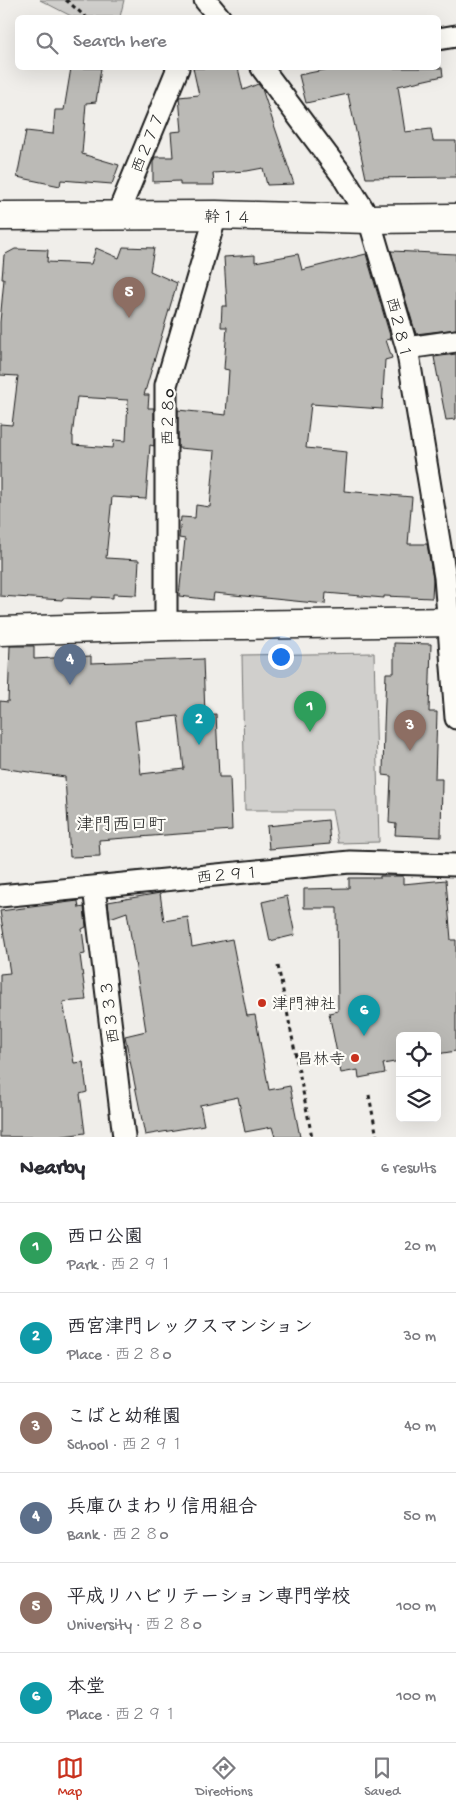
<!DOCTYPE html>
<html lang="en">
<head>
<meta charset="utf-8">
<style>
  :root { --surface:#fff; --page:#f2f2f3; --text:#2b2b33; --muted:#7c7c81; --line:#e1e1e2; --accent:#c8321e }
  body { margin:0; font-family:"Gochi Hand","Klee One",sans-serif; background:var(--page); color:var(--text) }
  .controls { position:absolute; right:15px; bottom:15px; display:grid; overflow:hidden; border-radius:8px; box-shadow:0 5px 20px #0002 }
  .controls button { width:45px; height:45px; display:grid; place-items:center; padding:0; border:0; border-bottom:1px solid var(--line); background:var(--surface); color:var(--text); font:25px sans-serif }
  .you { position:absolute; left:280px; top:656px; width:18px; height:18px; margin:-12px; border:4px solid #fff; border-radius:50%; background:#1a73e8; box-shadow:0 0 0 8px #1a73e833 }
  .badge { display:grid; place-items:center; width:32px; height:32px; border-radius:50%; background:var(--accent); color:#fff; font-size:16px; font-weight:700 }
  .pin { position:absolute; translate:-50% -41px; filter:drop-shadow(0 1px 2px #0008) }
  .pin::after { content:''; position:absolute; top:26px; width:18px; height:15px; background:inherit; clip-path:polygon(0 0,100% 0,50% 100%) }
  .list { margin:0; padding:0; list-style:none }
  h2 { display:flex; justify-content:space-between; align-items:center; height:65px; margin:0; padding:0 20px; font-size:21px }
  h2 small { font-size:16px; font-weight:400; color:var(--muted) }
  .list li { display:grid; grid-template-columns:32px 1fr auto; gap:15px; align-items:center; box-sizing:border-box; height:90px; padding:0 20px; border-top:1px solid var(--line) }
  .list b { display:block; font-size:19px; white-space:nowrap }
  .list p { margin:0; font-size:16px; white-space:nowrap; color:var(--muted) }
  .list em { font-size:16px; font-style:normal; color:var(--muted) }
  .icon { flex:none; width:28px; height:28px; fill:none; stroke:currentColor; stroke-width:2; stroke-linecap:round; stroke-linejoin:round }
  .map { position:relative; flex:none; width:456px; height:1137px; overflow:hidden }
  .search { position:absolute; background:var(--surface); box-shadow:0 5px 20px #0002; left:15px; right:15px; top:15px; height:55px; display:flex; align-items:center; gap:12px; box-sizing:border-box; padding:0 18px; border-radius:8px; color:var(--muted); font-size:19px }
  .sheet { height:605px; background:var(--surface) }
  nav { display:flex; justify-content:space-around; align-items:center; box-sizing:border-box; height:70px; border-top:1px solid var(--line); background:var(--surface); font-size:14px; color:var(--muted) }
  nav a { display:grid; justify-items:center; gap:2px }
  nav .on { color:var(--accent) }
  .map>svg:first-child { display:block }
  .green { fill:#d0cfcc; stroke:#767674 }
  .building { fill:#bbbab6; stroke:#1c1c1c; fill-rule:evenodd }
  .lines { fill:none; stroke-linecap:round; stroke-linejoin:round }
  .minor-casing { stroke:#1c1c1c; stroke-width:25 }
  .tertiary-casing { stroke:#1c1c1c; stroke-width:31 }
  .path { stroke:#1c1c1c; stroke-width:3; stroke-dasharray:4 4; stroke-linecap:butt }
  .minor { stroke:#fdfcf7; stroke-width:21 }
  .tertiary { stroke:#fdfcf7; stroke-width:28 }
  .poi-dot { fill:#c8321e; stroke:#fdfcf7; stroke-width:2 }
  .labels { text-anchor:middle; stroke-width:4.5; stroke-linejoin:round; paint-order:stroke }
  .street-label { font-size:16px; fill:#1c1c1c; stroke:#fdfcf7 }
  .poi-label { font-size:16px; fill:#1c1c1c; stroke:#fdfcf7; text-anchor:start }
  .neighbourhood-label { font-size:18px; fill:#1c1c1c; stroke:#fdfcf7 }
</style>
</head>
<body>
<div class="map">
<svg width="456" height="1137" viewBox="0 0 456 1137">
  <rect width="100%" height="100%" fill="#f0eeea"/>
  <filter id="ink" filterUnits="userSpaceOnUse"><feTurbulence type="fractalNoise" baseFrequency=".02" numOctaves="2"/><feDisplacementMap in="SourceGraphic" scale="10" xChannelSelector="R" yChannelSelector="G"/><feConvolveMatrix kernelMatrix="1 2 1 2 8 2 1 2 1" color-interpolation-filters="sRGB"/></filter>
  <g filter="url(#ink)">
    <path class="green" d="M40,0h84l-4,17h-47z
      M374,653l5,189 -41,1 -6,-33h-87l-3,-155z"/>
    <path class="building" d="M71,68h30l-5,34 -10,1 -4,51 37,11 -7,19 -51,-4 -1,6 -43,-9 9,-46 27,3 2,-24h9z
      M193,68h45l5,22 15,-6 4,5 32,95 -27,1 -4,-17 -16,3 -34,2 1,12h-34v-4l-27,1v-20l2,-5h18l-2,-25 11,-1 -3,-34 20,-2z
      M334,68h108l1,8 -45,10 7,46 26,-3 2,12h23v36l-90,1 -18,-84 -42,9 -7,-28z
      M123,247l31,1 -4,23 27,12 -33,112h5l-1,13h6v38l-4,-1 -4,54 -34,-2 -6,61 33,2 -2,35 -24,-1v4l-21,-1v2l-29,-1 -1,2 -62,-4v-172l12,1 6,-49 -18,-1v-53l4,-43h-2l2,-24 11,-6 33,1 -1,12 44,2 5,-16 23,10zM77,397l51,3 -2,41 -12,-1 -1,8 -40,-3v-9h-1z
      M391,251l65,3v75l-40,5z
      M298,254l4,16 64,-16 25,85 -5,1 6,18 -7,2 -3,49 -71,-5 -5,44 41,4 -3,39 68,6 -4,47h19l6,35 -1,19 -48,-2v2l-58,-5 -1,11 -111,-11 -1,7 -34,-4 6,-57 -6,-1 2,-21 14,1 1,-13 14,2 5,-56 -37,-3v-38l48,5 3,-45 -5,-1 3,-42h-6l1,-21h5l-3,-49 31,-2v7z
      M456,354v65l-10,1 -12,-63z
      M394,643l37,1 -2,68h8l-2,67h7l-1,58 -46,-2 1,-11 -7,-1 2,-47 -8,-1 1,-48 2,-54h8z
      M10,646h24v13l57,-3v7l112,-4 2,56 11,-1 3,63h11l2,53 -133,10 1,16 -30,1 -5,-80 -65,-9v-67l8,1zM178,716l6,53 -43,5 -6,-53z
      M328,820l2,24 -61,5 -2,-23z
      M380,876h23v8l43,-4 5,60h5v111l-19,3v-18h-37v25l-17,3 2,9 -26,5 -1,-8 -17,3 -12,-60 9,-2 -1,-103h-33v-19l45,-1v-10h31z
      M160,893l4,28 24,-4 4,30 40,-8 15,77 8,-1 14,75 21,-4 10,51h-25l-3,-10 -27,5 -7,-35 -38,8 4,20 -59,10 -20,-99 21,-5 -19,-119 -17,6 -2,-16z
      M287,896l8,39 -25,6 -8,-39z
      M78,901l1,7 5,-1 2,20 -4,2 3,25 -5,1 6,45 -23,2 11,61 9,-1 4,30 -7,2 5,39 -29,4h-56v-163l10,-1 -10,-62z"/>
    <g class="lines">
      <g class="minor-casing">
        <path id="minor" d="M205,0l15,18
          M438,39l18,-3
          M262,68l80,107 27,44 38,129 38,229 11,141
          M117,216l61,-148
          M407,348l49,-7
          M166,626v-241l50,-170
          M94,887l30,250
          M0,896l350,-34 106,3"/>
      </g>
      <g class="tertiary-casing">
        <path id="tertiary" d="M0,216l216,-1 153,4 87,-1
          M0,631l166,-5 290,-4"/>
      </g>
      <path class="path" d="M66,0l21,18
        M278,966l34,171
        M369,1095l8,42"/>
      <use href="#minor" class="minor"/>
      <use href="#tertiary" class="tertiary"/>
    </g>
  </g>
  <g class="poi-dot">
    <circle cx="262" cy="1003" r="5"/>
    <circle cx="355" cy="1058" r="5"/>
  </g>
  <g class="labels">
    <g class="street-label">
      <text transform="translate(147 142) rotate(-68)" y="6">西２７７</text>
      <text transform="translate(228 216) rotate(1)" y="6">幹１４</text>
      <text transform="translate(400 328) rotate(76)" y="6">西２８１</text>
      <text transform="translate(167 417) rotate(-89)" y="6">西２８0</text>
      <text transform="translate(228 874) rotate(-5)" y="6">西２９１</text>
      <text transform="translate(109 1012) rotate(-97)" y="6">西３３３</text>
    </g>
    <g class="poi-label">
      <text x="272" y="1009">津門神社</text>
      <text x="345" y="1064" text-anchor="end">昌林寺</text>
    </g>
    <g class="neighbourhood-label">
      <text x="121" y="830">津門西口町</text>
    </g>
  </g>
</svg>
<div class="controls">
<button><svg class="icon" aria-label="locate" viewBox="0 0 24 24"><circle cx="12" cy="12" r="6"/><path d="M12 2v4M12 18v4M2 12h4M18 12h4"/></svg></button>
<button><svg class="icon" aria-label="layers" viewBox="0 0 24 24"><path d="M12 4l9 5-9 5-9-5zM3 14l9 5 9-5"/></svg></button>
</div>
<div class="you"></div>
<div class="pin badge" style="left:310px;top:732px;background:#2e9e5b">1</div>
<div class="pin badge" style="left:199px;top:745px;background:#0f9aa8">2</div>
<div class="pin badge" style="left:410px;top:751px;background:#8d6e63">3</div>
<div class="pin badge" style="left:70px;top:685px;background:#5c6f8a">4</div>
<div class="pin badge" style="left:129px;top:318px;background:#8d6e63">5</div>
<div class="pin badge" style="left:364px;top:1036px;background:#0f9aa8">6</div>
<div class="search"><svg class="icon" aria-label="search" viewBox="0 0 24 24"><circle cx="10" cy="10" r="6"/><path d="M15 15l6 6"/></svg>Search here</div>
</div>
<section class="sheet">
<h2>Nearby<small>6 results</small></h2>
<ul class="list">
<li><span class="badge" style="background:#2e9e5b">1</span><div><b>西口公園</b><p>Park · 西２９１</p></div><em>20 m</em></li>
<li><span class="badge" style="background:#0f9aa8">2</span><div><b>西宮津門レックスマンション</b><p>Place · 西２８0</p></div><em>30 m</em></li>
<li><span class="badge" style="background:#8d6e63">3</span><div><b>こばと幼稚園</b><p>School · 西２９１</p></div><em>40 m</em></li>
<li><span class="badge" style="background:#5c6f8a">4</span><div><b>兵庫ひまわり信用組合</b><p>Bank · 西２８0</p></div><em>50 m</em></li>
<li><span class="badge" style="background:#8d6e63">5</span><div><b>平成リハビリテーション専門学校</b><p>University · 西２８0</p></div><em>100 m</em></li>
<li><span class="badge" style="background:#0f9aa8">6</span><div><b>本堂</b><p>Place · 西２９１</p></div><em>100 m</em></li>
</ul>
</section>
<nav>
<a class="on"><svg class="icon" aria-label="map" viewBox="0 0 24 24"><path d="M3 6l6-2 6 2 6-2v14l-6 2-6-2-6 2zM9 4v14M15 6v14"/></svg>Map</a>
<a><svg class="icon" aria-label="directions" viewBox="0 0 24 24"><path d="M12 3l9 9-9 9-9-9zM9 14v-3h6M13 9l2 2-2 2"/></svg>Directions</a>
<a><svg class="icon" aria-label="saved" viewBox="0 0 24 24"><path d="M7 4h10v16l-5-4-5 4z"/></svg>Saved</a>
</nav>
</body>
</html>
